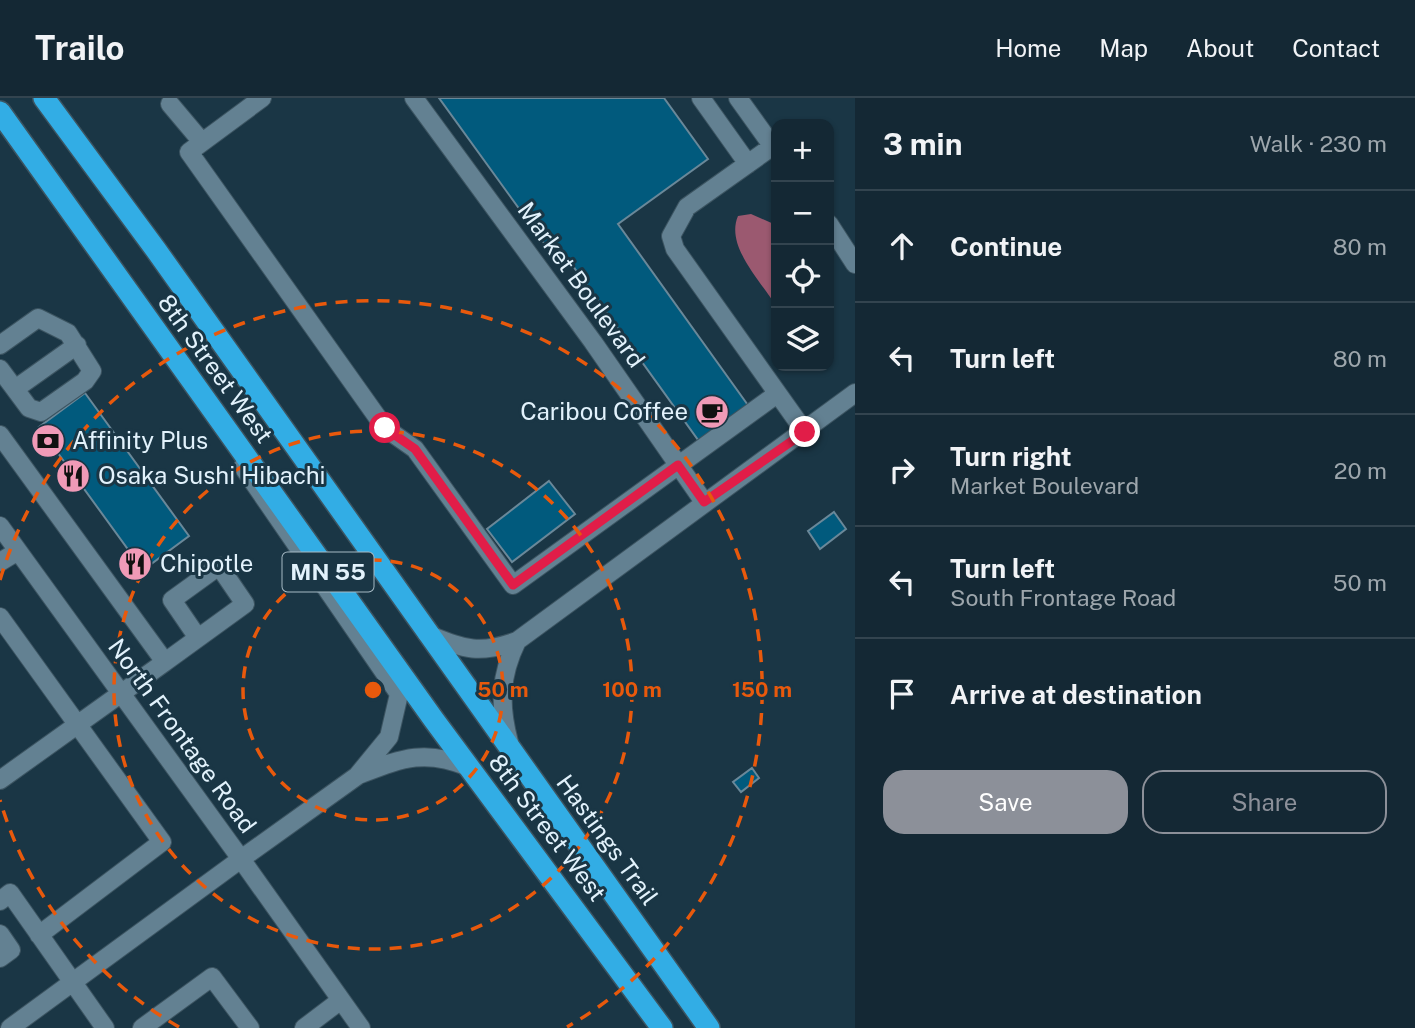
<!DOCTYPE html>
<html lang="en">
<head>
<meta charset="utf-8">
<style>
  :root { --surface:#142834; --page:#1d303c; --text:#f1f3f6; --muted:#9da6ac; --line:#33444f; --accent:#8c9099 }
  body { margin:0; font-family:"Public Sans",sans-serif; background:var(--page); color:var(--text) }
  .controls { position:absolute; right:21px; top:21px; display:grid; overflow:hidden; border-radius:14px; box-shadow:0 2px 5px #0004 }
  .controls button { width:63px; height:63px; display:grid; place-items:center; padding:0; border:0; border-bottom:2px solid var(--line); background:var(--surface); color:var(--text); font:35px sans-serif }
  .stop { position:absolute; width:21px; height:21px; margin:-16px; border:5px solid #e11d48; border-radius:50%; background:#fff }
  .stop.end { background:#e11d48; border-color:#fff; box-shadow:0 2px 7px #0008 }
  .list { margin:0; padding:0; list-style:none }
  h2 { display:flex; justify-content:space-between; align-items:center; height:91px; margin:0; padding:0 28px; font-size:30px }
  h2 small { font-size:23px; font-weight:400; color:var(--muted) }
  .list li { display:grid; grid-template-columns:46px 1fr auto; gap:21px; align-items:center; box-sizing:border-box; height:112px; padding:0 28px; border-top:2px solid var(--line) }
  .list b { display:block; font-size:26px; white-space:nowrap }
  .list p { margin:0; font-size:23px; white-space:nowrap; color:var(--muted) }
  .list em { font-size:23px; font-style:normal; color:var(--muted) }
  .actions { display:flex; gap:14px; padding:21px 28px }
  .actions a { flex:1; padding:16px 0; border:2px solid var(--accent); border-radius:21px; text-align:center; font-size:24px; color:var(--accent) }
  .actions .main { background:var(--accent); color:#fff }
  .icon { flex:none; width:38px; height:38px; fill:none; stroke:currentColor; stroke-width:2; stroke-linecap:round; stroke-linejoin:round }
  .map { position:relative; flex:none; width:855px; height:930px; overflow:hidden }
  header { display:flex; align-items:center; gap:42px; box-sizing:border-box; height:98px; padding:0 35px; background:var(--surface); border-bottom:2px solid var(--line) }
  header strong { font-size:33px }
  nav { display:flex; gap:38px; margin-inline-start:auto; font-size:24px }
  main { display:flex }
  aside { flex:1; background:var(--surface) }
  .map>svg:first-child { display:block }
  .water { fill:#9b5970 }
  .building { fill:#015a7d; stroke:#6a8899; stroke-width:2 }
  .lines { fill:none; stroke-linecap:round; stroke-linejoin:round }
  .minor-casing { stroke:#3c5461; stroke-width:20 }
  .highway-casing { stroke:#3c5461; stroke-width:24 }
  .minor { stroke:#638192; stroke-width:18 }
  .highway { stroke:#32ade5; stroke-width:21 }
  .route { stroke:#e11d48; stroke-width:9 }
  .ring { fill:none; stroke:#e8590c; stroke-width:3.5; stroke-dasharray:12 9 }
  .labels { text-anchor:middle; stroke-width:6; stroke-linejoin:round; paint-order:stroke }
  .shield { fill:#1a3645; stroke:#a6bac5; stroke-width:2 }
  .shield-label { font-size:23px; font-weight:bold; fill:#e2f2fc }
  .street-label { font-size:24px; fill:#e2f2fc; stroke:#1a3645 }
  .poi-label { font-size:24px; fill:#e2f2fc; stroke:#1a3645; text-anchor:start }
  .centre { fill:#e8590c; stroke:#1a3645; stroke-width:3.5 }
  .ring-label { font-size:21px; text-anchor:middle; font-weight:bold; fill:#e8590c; stroke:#1a3645; stroke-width:6; stroke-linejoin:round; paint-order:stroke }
</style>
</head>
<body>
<header>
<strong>Trailo</strong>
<nav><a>Home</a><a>Map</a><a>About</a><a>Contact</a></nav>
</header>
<main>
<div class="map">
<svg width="855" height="930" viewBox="0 0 855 930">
  <rect width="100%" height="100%" fill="#1a3645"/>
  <path class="water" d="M751,116l25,11v81c-15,-25 -51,-60 -38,-90z"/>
  <path class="building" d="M439,0h225l44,61 -90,65 132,184 -49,36 -131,-182 -8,6z
    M85,295l104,143 -46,34 -104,-143z
    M549,383l26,33 -63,48 -25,-33z
    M834,414l12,17 -26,20 -12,-18z
    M752,670l7,10 -18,14 -8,-10z"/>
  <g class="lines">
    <g class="minor-casing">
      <path id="minor" d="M262,0l-73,54 196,276 30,21 98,136 264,-191
        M414,0l179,244 111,160
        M701,0l47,66
        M738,0l38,53
        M170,6l32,38
        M773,48l-86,61 -16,29 4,13 130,183
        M829,126l26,40
        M0,247l38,-27 30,15 24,38 -7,10 -44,31 -12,-4 -29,-39
        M15,291l62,-44
        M0,337l165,227 -165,118
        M0,428l241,333 116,-83 32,-39 10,-43 -156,-227
        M0,464l18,-11
        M0,519l162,225 -123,93
        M427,536c38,15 51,21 90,7l338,-248
        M165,564l80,-58 -26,-38 -47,34 26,38
        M509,644c-10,-38 -9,-66 8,-101
        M361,676c42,-16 64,-25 108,-7
        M0,803l10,-8 95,135
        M0,836l11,16 -11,8
        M10,930l231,-169 120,169
        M142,930l70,-51 38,51
        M304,930l37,-28"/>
    </g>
    <g class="highway-casing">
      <path id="highway" d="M44,0l112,152 553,778
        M0,14l434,608 228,308"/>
    </g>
    <use href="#minor" class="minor"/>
    <use href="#highway" class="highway"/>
  </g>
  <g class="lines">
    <path class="route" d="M385,330l30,21 98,136 165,-120 26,37 101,-70"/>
  </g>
  <g class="ring">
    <circle cx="373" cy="592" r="130"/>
    <circle cx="373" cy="592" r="259"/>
    <path d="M179 929A389 389 0 0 1 0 702M0 482A389 389 0 1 1 567 929"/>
  </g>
  <defs>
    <g id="cafe-disc" transform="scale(1.75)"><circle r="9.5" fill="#f09ab7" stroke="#1a3645"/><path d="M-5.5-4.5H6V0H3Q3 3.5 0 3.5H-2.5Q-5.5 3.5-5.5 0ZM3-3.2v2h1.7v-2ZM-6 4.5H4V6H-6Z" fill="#111"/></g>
    <g id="bank-disc" transform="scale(1.75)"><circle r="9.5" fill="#f09ab7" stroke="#1a3645"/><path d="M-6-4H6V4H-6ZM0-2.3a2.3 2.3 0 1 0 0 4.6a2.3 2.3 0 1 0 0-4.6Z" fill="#111"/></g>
    <g id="restaurant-disc" transform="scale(1.75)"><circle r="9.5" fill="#f09ab7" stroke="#1a3645"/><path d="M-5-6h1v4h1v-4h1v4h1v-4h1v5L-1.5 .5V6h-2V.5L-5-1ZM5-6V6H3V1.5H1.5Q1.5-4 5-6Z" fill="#111"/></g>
  </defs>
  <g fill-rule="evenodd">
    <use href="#cafe-disc" x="712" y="314"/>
    <use href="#bank-disc" x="48" y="343"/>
    <use href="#restaurant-disc" x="73" y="378"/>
    <use href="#restaurant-disc" x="135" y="466"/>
  </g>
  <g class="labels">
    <rect class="shield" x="282.5" y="454.5" width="91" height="39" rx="5"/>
    <g class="shield-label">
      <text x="328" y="482">MN 55</text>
    </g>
    <g class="street-label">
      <text transform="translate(581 187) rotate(54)" y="8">Market Boulevard</text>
      <text transform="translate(215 271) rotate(54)" y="8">8th Street West</text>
      <text transform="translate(182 638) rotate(54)" y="8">North Frontage Road</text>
      <text transform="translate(547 730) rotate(53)" y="8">8th Street West</text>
      <text transform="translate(607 742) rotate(54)" y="8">Hastings Trail</text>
    </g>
    <g class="poi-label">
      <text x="688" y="322" text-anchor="end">Caribou Coffee</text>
      <text x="72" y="351">Affinity Plus</text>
      <text x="98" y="386">Osaka Sushi Hibachi</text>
      <text x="160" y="474">Chipotle</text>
    </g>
  </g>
  <circle cx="373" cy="592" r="10" class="centre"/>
  <g class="ring-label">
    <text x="503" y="599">50 m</text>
    <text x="632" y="599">100 m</text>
    <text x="762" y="599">150 m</text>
  </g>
</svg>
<div class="controls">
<button>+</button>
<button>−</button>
<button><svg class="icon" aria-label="locate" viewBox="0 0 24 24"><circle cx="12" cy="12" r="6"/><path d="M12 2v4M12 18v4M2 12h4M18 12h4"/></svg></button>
<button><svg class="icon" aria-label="layers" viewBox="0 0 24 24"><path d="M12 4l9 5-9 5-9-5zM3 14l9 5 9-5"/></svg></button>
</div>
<div class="stop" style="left:385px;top:330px"></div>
<div class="stop end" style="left:805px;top:334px"></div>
</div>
<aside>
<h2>3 min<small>Walk · 230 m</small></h2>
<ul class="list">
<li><svg class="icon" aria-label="ahead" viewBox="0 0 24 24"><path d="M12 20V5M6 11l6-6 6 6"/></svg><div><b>Continue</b></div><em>80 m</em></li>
<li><svg class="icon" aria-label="left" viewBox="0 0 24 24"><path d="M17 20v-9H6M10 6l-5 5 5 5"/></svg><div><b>Turn left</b></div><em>80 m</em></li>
<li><svg class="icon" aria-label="right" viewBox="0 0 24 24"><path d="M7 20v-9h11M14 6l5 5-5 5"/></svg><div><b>Turn right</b><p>Market Boulevard</p></div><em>20 m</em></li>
<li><svg class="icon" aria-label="left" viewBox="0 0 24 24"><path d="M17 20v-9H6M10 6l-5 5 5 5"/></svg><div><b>Turn left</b><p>South Frontage Road</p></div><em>50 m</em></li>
<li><svg class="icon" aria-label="arrive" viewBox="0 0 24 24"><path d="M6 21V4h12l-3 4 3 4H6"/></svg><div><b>Arrive at destination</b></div></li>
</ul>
<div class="actions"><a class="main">Save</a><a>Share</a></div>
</aside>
</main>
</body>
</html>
